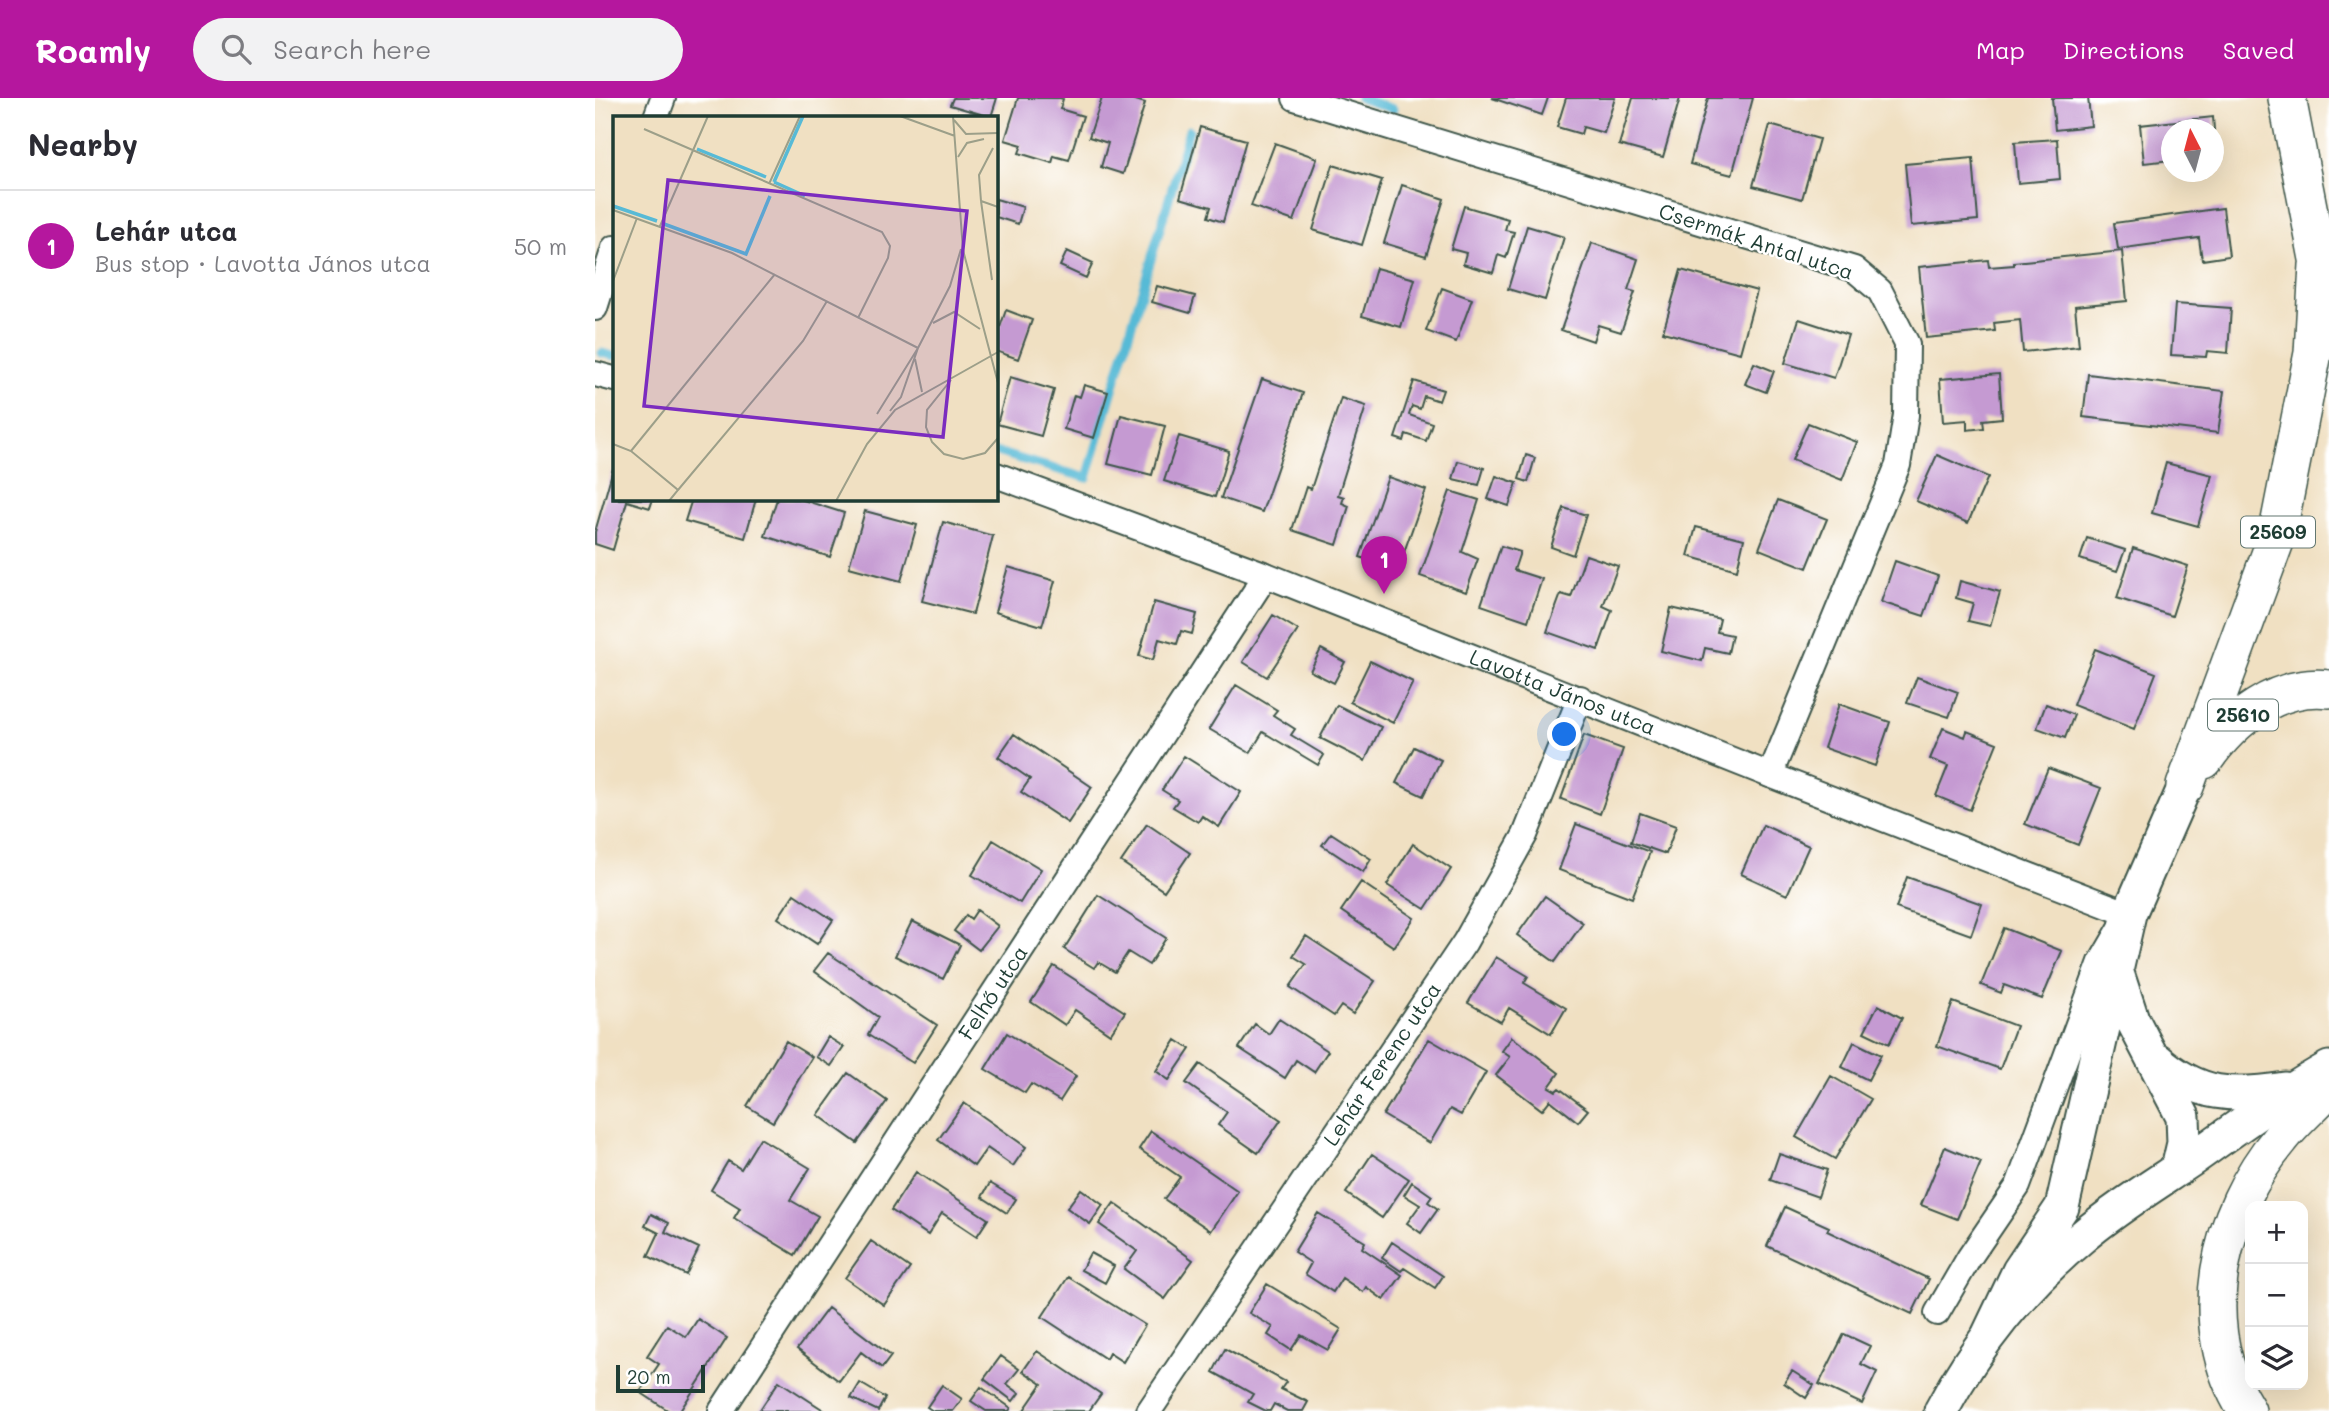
<!DOCTYPE html>
<html lang="en">
<head>
<meta charset="utf-8">
<style>
  :root { --surface:#fff; --page:#f2f2f3; --text:#2b2b33; --muted:#7c7c81; --line:#e1e1e2; --accent:#b5179e }
  body { margin:0; font-family:Mali,sans-serif; background:var(--page); color:var(--text) }
  .controls { position:absolute; right:21px; bottom:21px; display:grid; overflow:hidden; border-radius:14px; box-shadow:0 7px 28px #0002 }
  .controls button { width:63px; height:63px; display:grid; place-items:center; padding:0; border:0; border-bottom:2px solid var(--line); background:var(--surface); color:var(--text); font:35px sans-serif }
  .compass { position:absolute; left:1566px; top:21px; width:63px; height:63px; border-radius:50%; background:var(--surface); box-shadow:0 7px 28px #0002; rotate:354deg }
  .scale { position:absolute; left:21px; bottom:18px; width:89px; box-sizing:border-box; padding-left:7px; border:4px solid #1f3d34; border-top:0; font-size:19px; line-height:24px; white-space:nowrap; color:#1f3d34; -webkit-text-stroke:5px #fff; paint-order:stroke }
  .you { position:absolute; left:970px; top:637px; width:24px; height:24px; margin:-18px; border:5px solid #fff; border-radius:50%; background:#1a73e8; box-shadow:0 0 0 10px #1a73e833 }
  .badge { display:grid; place-items:center; width:46px; height:46px; border-radius:50%; background:var(--accent); color:#fff; font-size:23px; font-weight:700 }
  .pin { position:absolute; translate:-50% -58px; filter:drop-shadow(0 2px 4px #0008) }
  .pin::after { content:''; position:absolute; top:37px; width:24px; height:21px; background:inherit; clip-path:polygon(0 0,100% 0,50% 100%) }
  .list { margin:0; padding:0; list-style:none }
  h2 { display:flex; justify-content:space-between; align-items:center; height:91px; margin:0; padding:0 28px; font-size:30px }
  h2 small { font-size:23px; font-weight:400; color:var(--muted) }
  .list li { display:grid; grid-template-columns:46px 1fr auto; gap:21px; align-items:center; box-sizing:border-box; height:112px; padding:0 28px; border-top:2px solid var(--line) }
  .list b { display:block; font-size:26px; white-space:nowrap }
  .list p { margin:0; font-size:23px; white-space:nowrap; color:var(--muted) }
  .list em { font-size:23px; font-style:normal; color:var(--muted) }
  .icon { flex:none; width:38px; height:38px; fill:none; stroke:currentColor; stroke-width:2; stroke-linecap:round; stroke-linejoin:round }
  .map { position:relative; flex:none; width:1734px; height:1313px; overflow:hidden }
  header { display:flex; align-items:center; gap:42px; box-sizing:border-box; height:98px; padding:0 35px; background:var(--accent); color:#fff }
  header strong { font-size:33px }
  nav { display:flex; gap:38px; margin-inline-start:auto; font-size:24px }
  .search { width:490px; height:63px; background:var(--page); display:flex; align-items:center; gap:18px; box-sizing:border-box; padding:0 24px; border-radius:38px; color:var(--muted); font-size:26px }
  main { display:flex }
  aside { flex:1; background:var(--surface) }
  .map>svg:first-child { display:block }
  .lines { fill:none; stroke-linecap:round; stroke-linejoin:round }
  .stream { stroke:#57bad6; stroke-width:9 }
  .building { fill:#c59ad2 }
  .street-casing { stroke:#3e5549; stroke-width:28 }
  .secondary-casing { stroke:#3e5549; stroke-width:37 }
  .primary-casing { stroke:#3e5549; stroke-width:40 }
  .street { stroke:#fff; stroke-width:24 }
  .secondary { stroke:#fff; stroke-width:33 }
  .primary { stroke:#fff; stroke-width:37 }
  .labels { text-anchor:middle; stroke-width:5; stroke-linejoin:round; paint-order:stroke }
  .shield { fill:#fff; stroke:#627771; stroke-width:2 }
  .shield-label { font-size:19px; font-weight:bold; fill:#1f3d34 }
  .street-label { font-size:21px; fill:#1f3d34; stroke:#fff }
  .inset-river { fill:none; stroke:#57bad6; stroke-width:3.5 }
  .inset-road { fill:none; stroke:#9c9f89; stroke-width:2 }
  .view { fill:#7b2cbf; fill-opacity:0.15; stroke:#7b2cbf; stroke-width:3.5 }
  .inset-edge { fill:none; stroke:#1f3d34; stroke-width:3.5 }
</style>
</head>
<body>
<header>
<strong>Roamly</strong>
<div class="search"><svg class="icon" aria-label="search" viewBox="0 0 24 24"><circle cx="10" cy="10" r="6"/><path d="M15 15l6 6"/></svg>Search here</div>
<nav><a>Map</a><a>Directions</a><a>Saved</a></nav>
</header>
<main>
<aside>
<h2>Nearby<small></small></h2>
<ul class="list">
<li><span class="badge">1</span><div><b>Lehár utca</b><p>Bus stop · Lavotta János utca</p></div><em>50 m</em></li>
</ul>
</aside>
<div class="map">
<svg width="1734" height="1313" viewBox="0 0 1734 1313">
  <rect width="100%" height="100%" fill="#fff"/>
  <filter id="ink" filterUnits="userSpaceOnUse"><feTurbulence type="fractalNoise" baseFrequency=".0143" numOctaves="2"/><feDisplacementMap in="SourceGraphic" scale="14" xChannelSelector="R" yChannelSelector="G"/><feConvolveMatrix kernelMatrix="1 2 1 2 8 2 1 2 1" color-interpolation-filters="sRGB"/></filter>
  <filter id="wash" filterUnits="userSpaceOnUse"><feTurbulence type="fractalNoise" baseFrequency=".00686" numOctaves="4" result="noise"/><feDisplacementMap in="SourceGraphic" scale="28" xChannelSelector="R" yChannelSelector="G"/><feGaussianBlur stdDeviation="1.57" result="paint"/><feColorMatrix in="noise" values="0 0 0 0 0 0 0 0 0 0 0 0 0 0 0 0 0 1.4 0 .05"/><feComposite in="paint" operator="in"/></filter>
  <g filter="url(#wash)">
    <rect width="100%" height="100%" fill="#f0e0c2"/>
    <g class="lines">
      <path class="stream" d="M765,0l33,11
        M7,255l12,3
        M401,354l91,26 102,-348"/>
    </g>
    <g id="blocks">
      <path class="building" d="M358,0h44l-6,19 -41,-12z
        M423,0h42l3,1 -3,10 23,7 -14,44 -15,-4 -2,7 -33,-10 3,-8 -17,-5z
        M507,0h27l16,5 -22,71 -22,-7 7,-24 -19,-6z
        M897,0h56l-6,17z
        M971,0h49l-11,35 -21,-6 -2,7 -24,-7z
        M1038,0h47l-17,59 -44,-12z
        M1113,0h45l-21,77 -42,-11z
        M1457,0h36l3,28 -36,4z
        M1618,19l1,13h-43v30l-27,3 -4,-38z
        M1175,27l49,14 -17,60 -49,-13z
        M605,29l46,13 -23,82 -15,-5 3,-10 -31,-9z
        M1462,41l3,40 -42,4 -3,-41z
        M680,45l42,15 -23,63 -43,-15z
        M1378,60l5,62 -67,6 -6,-62z
        M738,67l49,15 -20,65 -49,-15z
        M807,87l42,14 -18,57 -42,-13z
        M401,101l27,8 -5,17 -22,-7z
        M869,108l44,13 -3,11 9,2 -8,26 -8,-3 -5,18 -30,-9 3,-11 -15,-4z
        M1628,110l6,48 -27,4 -3,-22 -81,11 -4,-26z
        M932,128l37,11 -19,63 -37,-11z
        M997,145l46,16 -10,31 7,2 -14,40 -23,-7 -5,16 -32,-11z
        M472,153l26,12 -7,15 -26,-12z
        M1527,153l5,50 -52,5 4,40 -56,6 -3,-32 -26,3 1,8 -69,7 -7,-71 69,-7 1,7 25,-2v-3z
        M781,170l39,11 -14,48 -39,-11z
        M1086,172l76,21 -17,62 -77,-21z
        M562,188l38,10 -5,17 -38,-11z
        M847,190l30,11 -16,43 -30,-11z
        M1580,206l56,4 -3,45 -21,-2 -1,6 -35,-2z
        M411,212l26,10 -14,39 -22,-8v-12z
        M1204,221l49,16 -14,43 -49,-15z
        M1159,265l20,8 -8,21 -21,-8z
        M1404,276l3,44 -19,2 1,8 -17,2v-10l-24,2 -3,-43z
        M1493,276l136,17 -6,42 -135,-16z
        M415,279l44,13 -13,46 -44,-12z
        M667,281l41,14 -41,119 -41,-14z
        M819,283l29,9 -4,11 -15,-5 -4,13 -8,-3 -3,9 23,8 -6,18 -20,-7 -2,7 -9,-3z
        M489,287l24,7 -14,46 -30,-9 10,-34 6,2z
        M746,300l25,8 -28,89 6,2 -2,6 7,3 -12,39 -45,-15 14,-43 5,2z
        M526,317l44,11 -13,49 -44,-11z
        M1213,325l49,19 -15,38 -50,-20z
        M584,338l50,15 -14,46 -51,-16z
        M931,357l9,3 -7,24 -9,-3z
        M1342,357l51,22 -20,46 -52,-22z
        M863,363l26,7 -5,17 -26,-6z
        M1571,365l46,12 -14,51 -46,-13z
        M18,371l1,30h39l-3,9 -23,-7 -14,49 -18,-6v-12z
        M901,378l21,7 -8,23 -21,-7z
        M793,379l38,13 -28,79 -38,-12z
        M855,393l29,9 -17,52 16,7 -12,33 -46,-16z
        M97,401h64l-11,39 -60,-17z
        M182,401h23l44,14 -14,44 -65,-21z
        M1183,402l49,19 -20,49 -48,-19z
        M969,410l22,7 -13,40 -22,-8z
        M270,413l52,14 -16,56 -52,-14z
        M348,424l50,14 -20,78 -51,-13z
        M1101,429l48,12 -7,31 -49,-14z
        M1492,440l38,12 -8,21 -37,-12z
        M906,448l19,6 -6,18 28,9 -14,42 -47,-16z
        M1538,450l55,18 -16,50 -55,-18z
        M991,457l32,11 -15,40 9,4 -14,40 -51,-18 14,-38 10,3z
        M1300,463l43,15 -14,40 -43,-14z
        M413,469l47,14 -13,45 -47,-14z
        M1365,483l40,11 -10,34 -22,-5 5,-18 -17,-5z
        M559,504l43,12 -5,20 -11,-3 -4,13 -18,-5 -6,21 -14,-4z
        M1076,510l49,11 -3,13 15,3 -4,18 -23,-5 -3,13 -41,-10z
        M678,517l25,15 -31,47 -24,-15z
        M726,551l24,13 -11,21 -24,-12z
        M1500,551l61,24 -22,56 -61,-24z
        M775,563l43,21 -20,41 -43,-21z
        M1322,579l41,15 -9,25 -42,-14z
        M641,587l41,25 -4,5 22,14 -4,6 33,20 -6,10 -55,-33 -13,21 -41,-24z
        M1244,606l51,18 -15,44 -51,-18z
        M1451,606l28,11 -9,23 -28,-10z
        M742,607l44,22 -16,34 -45,-23z
        M1348,630l22,9 2,-6 30,12 -27,67 -34,-14 12,-30 -18,-7z
        M419,636l78,53 -24,36 -47,-31 9,-13 -32,-22z
        M989,637l39,14 -23,65 -39,-15z
        M819,649l27,13 -18,36 -27,-13z
        M589,658l57,36 -22,35 -17,-11 -4,6 -25,-15 5,-7 -16,-10z
        M1453,670l53,20 -23,57 -53,-21z
        M1045,715l36,13 -10,28 -35,-12z
        M552,726l43,29 -26,38 -43,-29z
        M981,726l74,28 -18,46 -73,-28z
        M1168,727l46,21 -22,49 -46,-21z
        M736,735l40,26 -8,13 -41,-27z
        M398,742l48,29 -21,34 -48,-28z
        M818,746l38,25 -26,40 -38,-24z
        M1312,779l75,27 -11,31 -75,-27z
        M766,784l53,36 -20,29 -53,-36z
        M199,796l39,26 -16,24 -39,-26z
        M503,797l68,43 -17,27 -21,-13 -13,20 -17,-10 -4,6 -30,-19z
        M950,798l38,27 -28,39 -38,-27z
        M382,812l21,16 -19,24 -25,-19 12,-16 5,4z
        M317,823l48,24 -17,34 -48,-23z
        M1409,830l58,23 -20,48 -38,-14 -3,8 -20,-8z
        M711,838l69,45 -22,33 -12,-8 -7,10 -44,-29 16,-23 -13,-8z
        M233,855l109,72 -24,38 -45,-28 10,-18 -64,-46z
        M901,859l32,19 -4,7 42,25 -15,26 -42,-26 -8,14 -33,-19z
        M459,868l71,46 -15,22 -35,-24 -10,15 -34,-23z
        M1358,904l63,24 -16,43 -63,-23z
        M1283,907l24,13 -13,26 -25,-12z
        M684,921l49,32 -14,21 -18,-12 -11,18 -46,-30 16,-24 14,10z
        M412,935l69,43 -16,25 -29,-17 -6,9 -40,-24z
        M233,939l16,10 -13,19 -15,-9z
        M917,939l47,36 -10,14 7,4 3,-3 29,22 -10,12 -28,-22 -8,10 -46,-35 14,-18 -8,-6z
        M834,941l57,33 -25,43 -11,-6 -20,34 -47,-28z
        M581,942l14,9 -21,31 -13,-9z
        M191,943l26,16 -39,65 -26,-16z
        M1259,944l27,13 -13,25 -26,-13z
        M605,966l81,56 -23,33 -40,-28 9,-13 -41,-29z
        M253,975l39,28 -30,42 -39,-28z
        M1236,978l40,23 -36,60 -39,-22z
        M369,1005l62,44 -13,19 -26,-18 -13,18 -36,-26z
        M556,1033l87,60 -27,40 -47,-32 16,-22 -41,-28z
        M165,1040l50,30 -20,32 28,16 -23,39 -61,-37 6,-10 -29,-18 17,-29 13,8z
        M1350,1049l36,15 -24,57 -36,-14z
        M777,1056l37,25 -27,39 -36,-25z
        M1184,1056l48,16 -9,27 -48,-17z
        M321,1074l72,47 -11,17 -35,-23 -14,22 -37,-25z
        M817,1084l20,14 -4,6 10,7 -17,24 -14,-10 13,-18 -16,-10z
        M395,1085l26,16 -9,14 -25,-16z
        M486,1091l22,16 -13,19 -23,-16z
        M519,1105l79,57 -28,39 -41,-30 13,-18 -38,-27z
        M1190,1109l44,20 -2,4 102,48 -17,35 -145,-68z
        M723,1115l47,29 -3,6 40,27 -18,25 -18,-13 -3,5 -21,-14 -9,14 -28,-18 6,-11 -17,-11z
        M56,1116l18,9 -4,9 34,16 -13,27 -38,-19 11,-23 -14,-7z
        M276,1143l39,27 -26,37 -39,-27z
        M797,1144l51,34 -8,12 -31,-20 -3,3 -19,-13z
        M495,1155l24,13 -9,17 -24,-13z
        M473,1179l77,48 -22,37 -14,-9 -3,6 -64,-42z
        M672,1186l74,45 -13,21 -27,-15 -10,15 -23,-15 5,-8 -24,-14z
        M233,1210l63,48 -9,12 -21,-16 -22,29 -42,-32z
        M103,1221l29,19 -47,73h-11l-29,-19 19,-28 -12,-8 20,-31 19,12z
        M1249,1236l26,12 -9,18 16,8 -15,32 -43,-20z
        M630,1251l61,33 -5,7 27,13 -5,9h-16l-13,-7 -4,7h-4l-18,-9 5,-8 -40,-22z
        M442,1253l64,43 -12,17 -65,-1 18,-26 -19,-13z
        M406,1258l18,13 -12,15 12,9 -6,8 -29,-22z
        M1197,1273l22,14 -8,13 -22,-15z
        M184,1283l46,30h-66z
        M265,1285l25,15 -7,13 -27,-13z
        M347,1287l20,14 -9,12h-20l-6,-4z
        M386,1289l30,21 -2,3h-23l-15,-10z"/>
    </g>
  </g>
  <g filter="url(#ink)">
    <use href="#blocks" fill-opacity="0" stroke="#3e5549" stroke-width="2"/>
    <g class="lines">
      <g class="street-casing">
        <g id="street">
          <path d="M700,0l559,171 26,22 27,53 -1,71 -8,50 -128,310"/>
          <path d="M61,19l7,-19"/>
          <path d="M0,210l19,-60"/>
          <path d="M0,276l19,5"/>
          <path id="s1" d="M401,377l270,100 504,200 359,139 -28,48 -83,224 -49,72 -32,55"/>
          <path id="s2" d="M126,1313l545,-836"/>
          <path id="s3" d="M554,1313l316,-469 60,-107 55,-137"/>
        </g>
      </g>
      <g class="secondary-casing">
        <path id="secondary" d="M1521,872l16,49 51,98 1,26 -6,26
          M1562,962c42,37 75,37 128,29
          M1392,1240l32,-67 43,-64 67,-293 56,-128
          M1346,1313c34,-65 84,-127 141,-174 34,-29 72,-52 109,-77 45,-32 90,-65 138,-92"/>
      </g>
      <g class="primary-casing">
        <path id="primary" d="M1692,0l37,192
          M1609,662c28,-40 72,-77 125,-71
          M1590,688l92,-250 36,-183 5,-88
          M1652,1313c-55,-86 -29,-198 34,-273 14,-18 32,-33 48,-50"/>
      </g>
      <use href="#street" class="street"/>
      <use href="#secondary" class="secondary"/>
      <use href="#primary" class="primary"/>
    </g>
  </g>
  <g class="labels">
    <g class="shield">
      <rect x="1646" y="418.5" width="74" height="31" rx="5"/>
      <rect x="1613" y="601.5" width="70" height="31" rx="5"/>
    </g>
    <g class="shield-label">
      <text x="1683" y="441">25609</text>
      <text x="1648" y="624">25610</text>
    </g>
    <g class="street-label">
      <text transform="translate(1161 144) rotate(18)" y="7">Csermák Antal utca</text>
      <text dy="7" stroke="none"><textPath href="#s1" startOffset="607">Lavotta János utca</textPath></text>
      <text dy="7" stroke="none"><textPath href="#s2" startOffset="499">Felhő utca</textPath></text>
      <text dy="7" stroke="none"><textPath href="#s3" startOffset="418">Lehár Ferenc utca</textPath></text>
    </g>
  </g>
  <g transform="translate(18 18)">
    <rect width="385" height="385" fill="#f0e0c2"/>
    <path class="inset-river" d="M84,33l69,28M161,66l29,-66M161,66l31,14M0,90l44,15M51,108l82,30 24,-58"/>
    <path class="inset-road" d="M287,0l55,20M340,0l10,134 35,133M341,4l12,14 32,-1M31,13l238,103 8,14 -2,12 -30,60M380,32l-14,27 2,26 17,6M345,41l9,-14 17,-4M156,68l31,-68M368,85l11,79M0,94l119,43 186,95 -41,66M47,110l48,-110M0,165l24,-63M320,207l21,-11 26,17M302,243l7,33M338,264l-24,30 -1,17 6,15 12,12 19,5 22,-6 13,-15M277,295l11,-14 17,-49 32,-62 11,-37M0,328l18,7 47,39 -9,11M18,335l144,-177M65,374l125,-149 24,-40M223,385l31,-57 28,-34 103,-58"/>
    <path class="view" d="M55,64l299,31 -24,226 -299,-31z"/>
    <rect width="385" height="385" class="inset-edge"/>
  </g>
</svg>
<div class="controls">
<button>+</button>
<button>−</button>
<button><svg class="icon" aria-label="layers" viewBox="0 0 24 24"><path d="M12 4l9 5-9 5-9-5zM3 14l9 5 9-5"/></svg></button>
</div>
<svg class="compass" viewBox="-18 -18 36 36"><path d="M0-13l5 13h-10z" fill="#e53935"/><path d="M0 13l5-13h-10z" fill="#7c7c81"/></svg>
<div class="scale">20 m</div>
<div class="you"></div>
<div class="pin badge" style="left:789px;top:496px">1</div>
</div>
</main>
</body>
</html>
